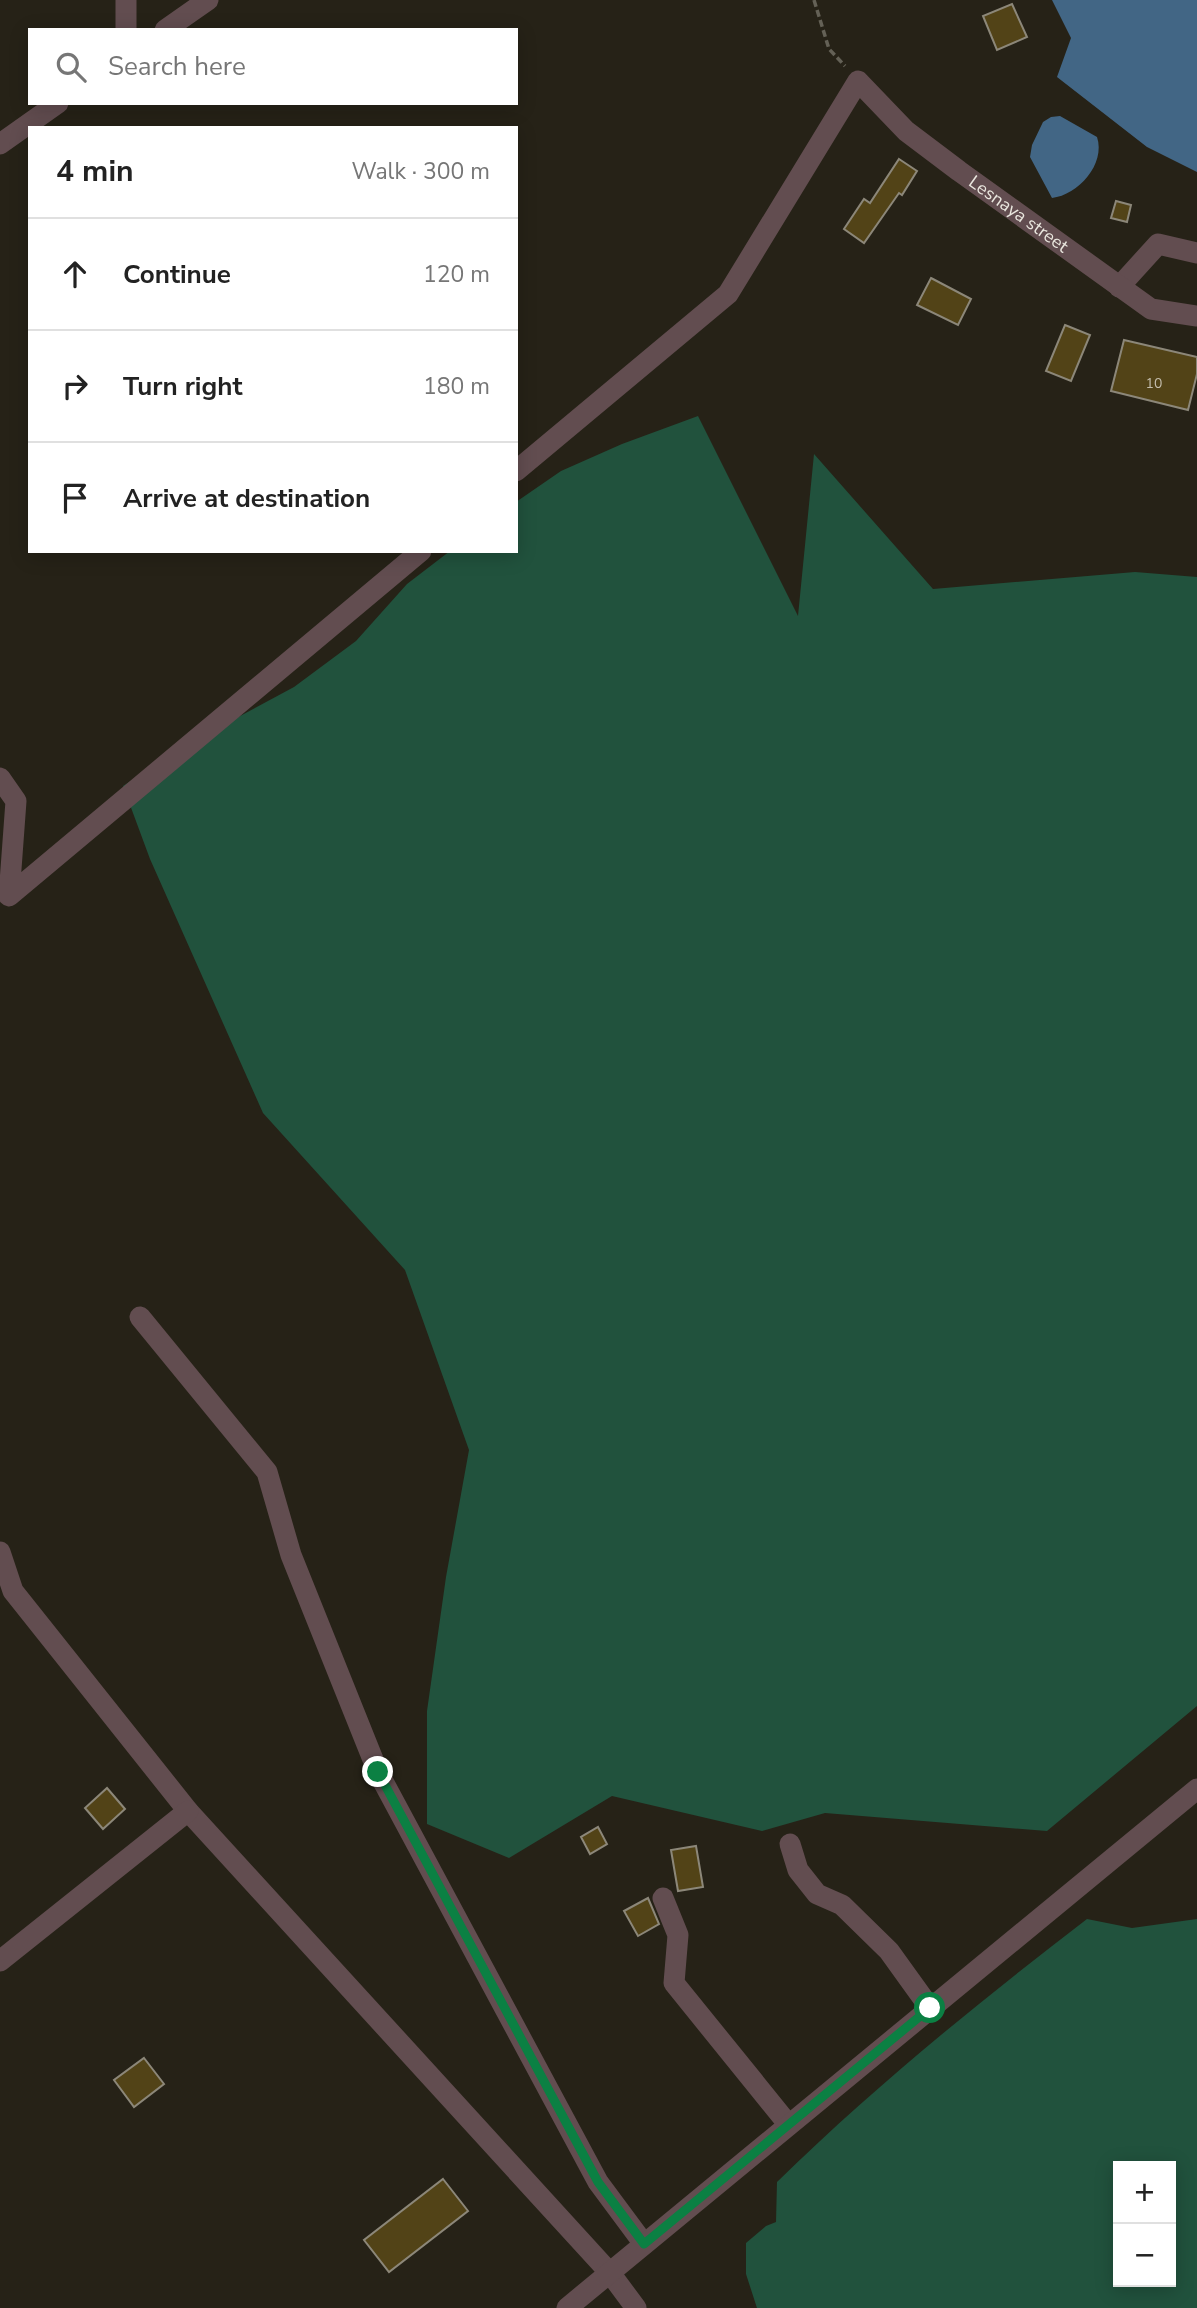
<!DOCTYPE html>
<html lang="en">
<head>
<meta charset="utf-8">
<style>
  :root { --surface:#fff; --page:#f2f2f2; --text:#222; --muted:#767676; --line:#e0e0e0 }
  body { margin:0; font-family:"Nunito Sans",sans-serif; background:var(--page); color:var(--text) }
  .controls { position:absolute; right:21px; bottom:21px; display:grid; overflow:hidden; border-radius:0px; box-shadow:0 4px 18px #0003 }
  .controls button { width:63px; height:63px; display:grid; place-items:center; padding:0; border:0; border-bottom:2px solid var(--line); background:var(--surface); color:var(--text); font:35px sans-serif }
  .stop { position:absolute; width:21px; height:21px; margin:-16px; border:5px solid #0b8043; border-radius:50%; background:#fff }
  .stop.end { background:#0b8043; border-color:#fff; box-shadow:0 2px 7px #0008 }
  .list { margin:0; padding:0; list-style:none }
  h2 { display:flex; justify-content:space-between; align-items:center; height:91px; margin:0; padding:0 28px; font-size:30px }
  h2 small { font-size:23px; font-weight:400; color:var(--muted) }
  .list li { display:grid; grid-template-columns:46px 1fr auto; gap:21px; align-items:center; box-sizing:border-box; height:112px; padding:0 28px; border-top:2px solid var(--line) }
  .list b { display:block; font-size:26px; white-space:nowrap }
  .list em { font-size:23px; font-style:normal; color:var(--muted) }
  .icon { flex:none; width:38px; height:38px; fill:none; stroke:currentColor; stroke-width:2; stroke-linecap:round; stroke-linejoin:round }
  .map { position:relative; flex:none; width:1197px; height:2308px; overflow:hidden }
  .search { position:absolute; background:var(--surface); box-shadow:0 4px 18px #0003; left:28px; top:28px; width:490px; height:77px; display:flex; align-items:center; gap:18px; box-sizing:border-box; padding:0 24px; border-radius:0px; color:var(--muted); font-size:26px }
  .panel { position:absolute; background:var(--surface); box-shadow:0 4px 18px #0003; left:28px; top:126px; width:490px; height:427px; border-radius:0px }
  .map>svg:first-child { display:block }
  .forest { fill:#21523d; fill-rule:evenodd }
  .water { fill:#426685 }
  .building { fill:#524317; stroke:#8c8779; stroke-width:2 }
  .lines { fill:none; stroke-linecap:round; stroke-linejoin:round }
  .path { stroke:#646156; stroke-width:3.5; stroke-dasharray:7 3.5; stroke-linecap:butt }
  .minor { stroke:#624d50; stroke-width:21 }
  .route { stroke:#0b8043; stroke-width:9 }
  .labels { text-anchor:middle; stroke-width:5; stroke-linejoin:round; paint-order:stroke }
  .number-label { font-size:14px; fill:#c4bead }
  .street-label { font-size:18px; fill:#eae7df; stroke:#262217 }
</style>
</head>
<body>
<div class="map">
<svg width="1197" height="2308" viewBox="0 0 1197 2308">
  <rect width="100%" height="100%" fill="#262217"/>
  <path class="forest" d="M698,416l100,200 16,-162 119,135 202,-17 62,5v1129l-150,125 -222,-18 -63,18 -150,-35 -103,62 -82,-34v-113l19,-134 23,-127 -64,-180 -142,-157 -113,-254 -27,-73 63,-41 108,-58 62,-46 51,-57 43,-33h66v-49l45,-31 61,-27z
    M1087,1919l45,9 65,-9v389h-440l-11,-34v-31l20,-17 10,-4 1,-40c97,-95 203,-181 310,-263zM1118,2166h53v116h-53z"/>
  <path class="water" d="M1052,0h145v172l-50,-25 -90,-70 14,-39z
    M1060,116l37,21c9,27 -19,58 -45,61l-22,-41 2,-12 11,-23 8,-5z"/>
  <path class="building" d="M1012,4l15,33 -30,13 -14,-34z
    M899,159l18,12 -15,24 -3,-2 -35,50 -20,-14 20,-30 6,4z
    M1116,201l15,4 -4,17 -16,-4z
    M931,278l40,21 -13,26 -41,-20z
    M1065,325l25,10 -19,46 -25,-10z
    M1124,340l73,17v17l-9,36 -77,-19z
    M107,1788l18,21 -22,20 -18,-21z
    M598,1827l9,17 -17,10 -9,-17z
    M696,1846l7,41 -25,4 -7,-41z
    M648,1898l11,26 -21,12 -14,-25z
    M144,2058l20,26 -30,23 -20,-27z
    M443,2179l25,32 -79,61 -25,-32z"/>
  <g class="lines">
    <path class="path" d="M814,0l15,49 16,17"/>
    <g class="minor">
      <path d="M126,0v30"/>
      <path d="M165,30l43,-30"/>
      <path d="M0,144l58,-41"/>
      <path d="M1119,287l39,-43 39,9"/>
      <path id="s1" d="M516,471l212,-177 130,-213 48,50 53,40 192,138 46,7"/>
      <path d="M0,778l16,23 -7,95 412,-345"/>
      <path d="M140,1317l127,155 24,83 87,217 220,410 46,62"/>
      <path d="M0,1552l13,39 175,220 422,462 26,35"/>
      <path d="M790,1844l8,26 19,24 25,11 47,46 41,57"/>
      <path d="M663,1898l15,37 -4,48 114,141"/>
      <path d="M0,1961l188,-150"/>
      <path d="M567,2308l630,-519"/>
    </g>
  </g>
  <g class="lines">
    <path class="route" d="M378,1772l220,410 46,62 286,-236"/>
  </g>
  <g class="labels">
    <g class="number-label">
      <text x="1154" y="388">10</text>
    </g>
    <g class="street-label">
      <text dy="6" stroke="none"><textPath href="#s1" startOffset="735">Lesnaya street</textPath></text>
    </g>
  </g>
</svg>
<div class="controls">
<button>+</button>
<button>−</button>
</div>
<div class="stop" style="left:930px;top:2008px"></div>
<div class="stop end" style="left:378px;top:1772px"></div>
<div class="search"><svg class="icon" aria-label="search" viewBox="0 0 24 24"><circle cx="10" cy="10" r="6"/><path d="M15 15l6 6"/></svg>Search here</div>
<section class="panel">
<h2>4 min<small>Walk · 300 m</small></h2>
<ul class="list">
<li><svg class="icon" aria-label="ahead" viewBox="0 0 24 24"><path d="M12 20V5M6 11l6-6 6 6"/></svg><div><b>Continue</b></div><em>120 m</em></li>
<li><svg class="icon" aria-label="right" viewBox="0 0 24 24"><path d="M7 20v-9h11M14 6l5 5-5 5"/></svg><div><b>Turn right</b></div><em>180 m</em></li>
<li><svg class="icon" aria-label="arrive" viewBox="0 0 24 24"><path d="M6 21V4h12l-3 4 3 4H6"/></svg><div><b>Arrive at destination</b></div></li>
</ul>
</section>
</div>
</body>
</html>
